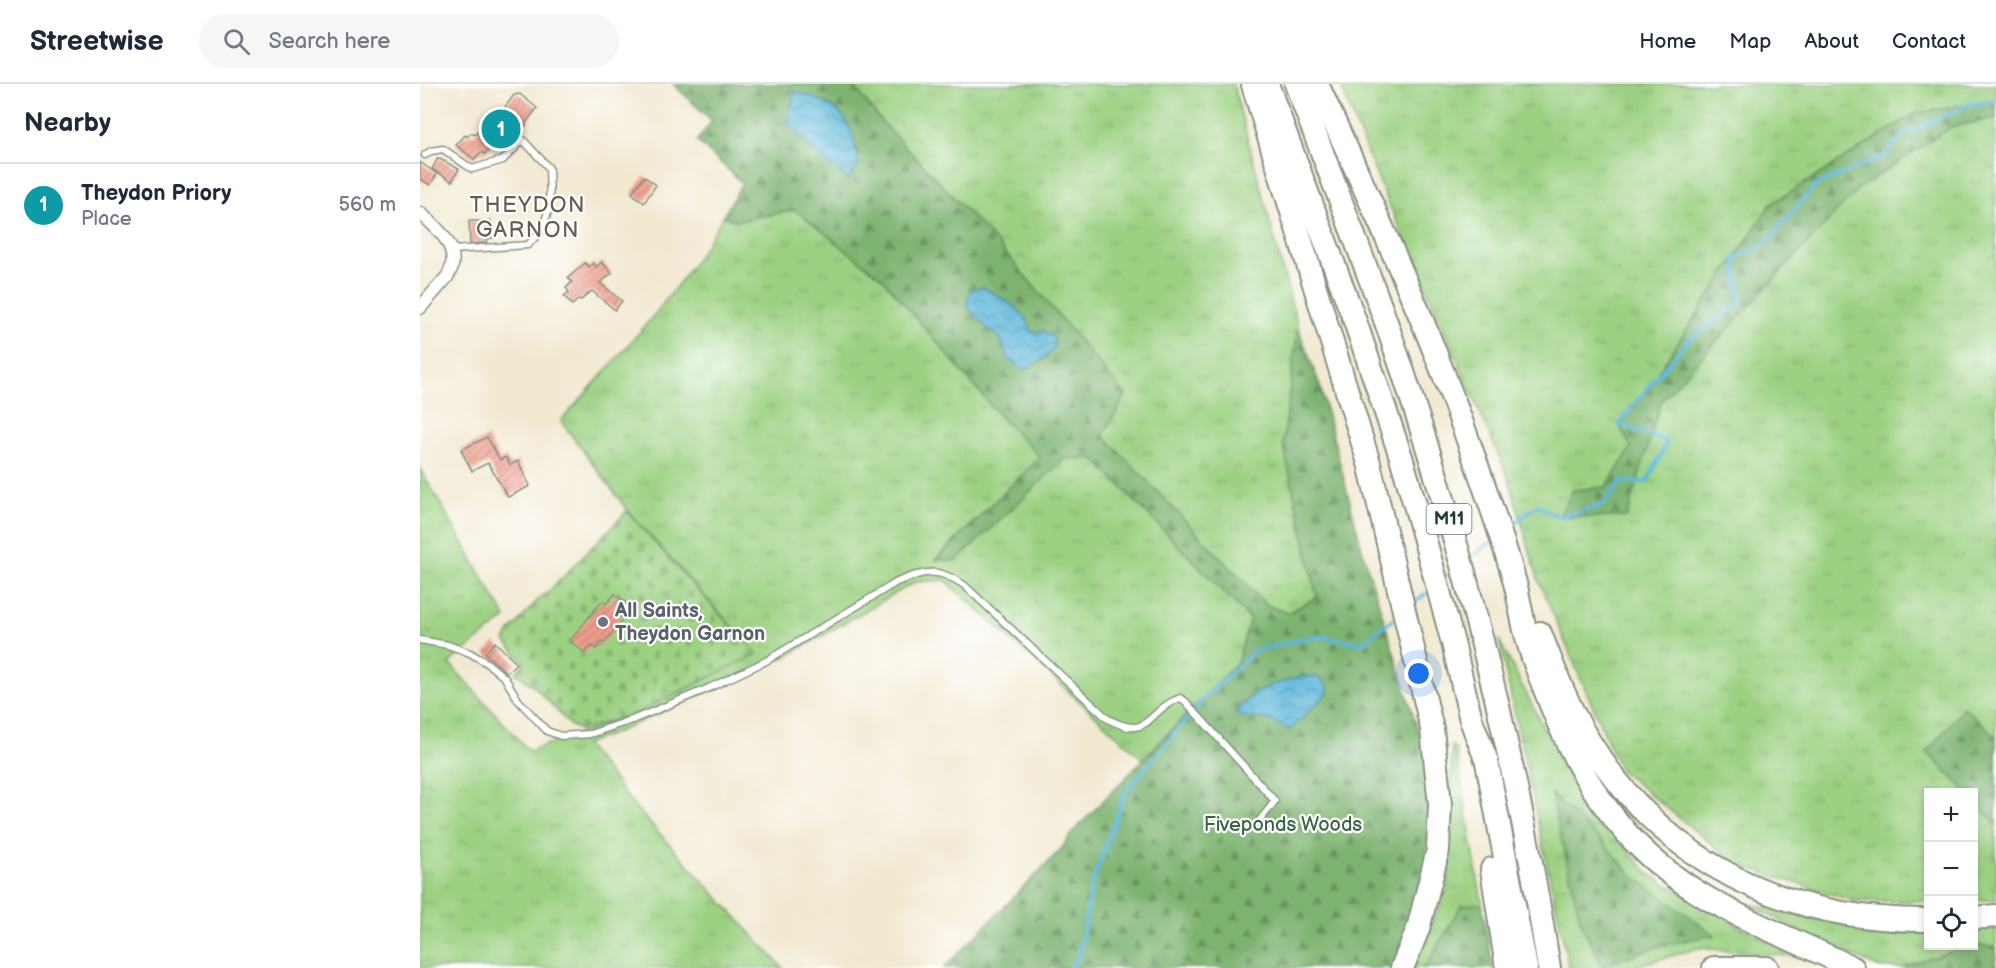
<!DOCTYPE html>
<html lang="en">
<head>
<meta charset="utf-8">
<style>
  :root { --surface:#fff; --page:#f6f6f7; --text:#1f2937; --muted:#747a83; --line:#e0e1e3; --accent:#b45309 }
  body { margin:0; font-family:"Balsamiq Sans",sans-serif; background:var(--page); color:var(--text) }
  .controls { position:absolute; right:18px; bottom:18px; display:grid; overflow:hidden; border-radius:0px; box-shadow:0 3px 9px #0003 }
  .controls button { width:54px; height:54px; display:grid; place-items:center; padding:0; border:0; border-bottom:2px solid var(--line); background:var(--surface); color:var(--text); font:30px sans-serif }
  .you { position:absolute; left:999px; top:590px; width:21px; height:21px; margin:-15px; border:4px solid #fff; border-radius:50%; background:#1a73e8; box-shadow:0 0 0 9px #1a73e833 }
  .badge { display:grid; place-items:center; width:39px; height:39px; border-radius:50%; background:var(--accent); color:#fff; font-size:20px; font-weight:700 }
  .pin { position:absolute; translate:-50% -50%; border:3px solid #fff; box-shadow:0 2px 6px #0006 }
  .list { margin:0; padding:0; list-style:none }
  h2 { display:flex; justify-content:space-between; align-items:center; height:78px; margin:0; padding:0 24px; font-size:26px }
  h2 small { font-size:20px; font-weight:400; color:var(--muted) }
  .list li { display:grid; grid-template-columns:39px 1fr auto; gap:18px; align-items:center; box-sizing:border-box; height:84px; padding:0 24px; border-top:2px solid var(--line) }
  .list b { display:block; font-size:22px; white-space:nowrap }
  .list p { margin:0; font-size:20px; white-space:nowrap; color:var(--muted) }
  .list em { font-size:20px; font-style:normal; color:var(--muted) }
  .icon { flex:none; width:33px; height:33px; fill:none; stroke:currentColor; stroke-width:2; stroke-linecap:round; stroke-linejoin:round }
  .map { position:relative; flex:none; width:1576px; height:884px; overflow:hidden }
  header { display:flex; align-items:center; gap:36px; box-sizing:border-box; height:84px; padding:0 30px; background:var(--surface); border-bottom:2px solid var(--line) }
  header strong { font-size:28px }
  nav { display:flex; gap:33px; margin-inline-start:auto; font-size:21px }
  .search { width:420px; height:54px; background:var(--page); display:flex; align-items:center; gap:15px; box-sizing:border-box; padding:0 21px; border-radius:33px; color:var(--muted); font-size:22px }
  main { display:flex }
  aside { flex:1; background:var(--surface) }
  .map>svg:first-child { display:block }
  .grass { fill:url(#grass-tufts); stroke:#5e875b; stroke-width:1.5 }
  .forest { fill:url(#forest-firs); stroke:#4e7852; stroke-width:1.5 }
  .cemetery { fill:url(#cemetery-stones); stroke:#5e875b; stroke-width:1.5 }
  .water { fill:url(#water-waves); stroke:#3e7a87; stroke-width:1.5 }
  .lines { fill:none; stroke-linecap:round; stroke-linejoin:round }
  .stream { stroke:#5db7da; stroke-width:4 }
  .building { fill:url(#building-hatch) }
  .service-casing { stroke:#889382; stroke-width:9 }
  .minor-casing { stroke:#889382; stroke-width:15 }
  .motorway-casing { stroke:#889382; stroke-width:26 }
  .service { stroke:#fff; stroke-width:6 }
  .minor { stroke:#fff; stroke-width:12 }
  .motorway { stroke:#fff; stroke-width:22 }
  .worship-dot { fill:#6b7280; stroke:#fff; stroke-width:2 }
  .labels { text-anchor:middle; stroke-width:4.5; stroke-linejoin:round; paint-order:stroke }
  .shield { fill:#fff; stroke:#627771; stroke-width:1.5 }
  .shield-label { font-size:18px; font-weight:bold; fill:#1f3d34 }
  .worship-label { font-size:20px; font-weight:bold; fill:#5b616d; stroke:#fff; text-anchor:start }
  .park-label { font-size:20px; fill:#3e6248; stroke:#fff }
  .quarter-label { font-size:22px; letter-spacing:1.5px; fill:#685f52; stroke:#fff }
</style>
</head>
<body>
<header>
<strong>Streetwise</strong>
<div class="search"><svg class="icon" aria-label="search" viewBox="0 0 24 24"><circle cx="10" cy="10" r="6"/><path d="M15 15l6 6"/></svg>Search here</div>
<nav><a>Home</a><a>Map</a><a>About</a><a>Contact</a></nav>
</header>
<main>
<aside>
<h2>Nearby<small></small></h2>
<ul class="list">
<li><span class="badge" style="background:#0f9aa8">1</span><div><b>Theydon Priory</b><p>Place</p></div><em>560 m</em></li>
</ul>
</aside>
<div class="map">
<svg width="1576" height="884" viewBox="0 0 1576 884">
  <defs>
    <pattern id="grass-tufts" width="24" height="20" patternUnits="userSpaceOnUse" patternTransform="scale(1.5)"><rect width="24" height="20" fill="#9cd182"/><path d="M3 7l-1-3M5 7V3M7 7l1-3M15 17l-1-3M17 17v-4M19 17l1-3" fill="none" stroke="#86b471"/></pattern>
    <pattern id="forest-firs" width="22" height="20" patternUnits="userSpaceOnUse" patternTransform="scale(1.5)"><rect width="22" height="20" fill="#7db370"/><path d="M5 1l3.5 6h-7zM16 11l3.5 6h-7z" fill="#66935d"/></pattern>
    <pattern id="cemetery-stones" width="16" height="16" patternUnits="userSpaceOnUse" patternTransform="scale(1.5)"><rect width="16" height="16" fill="#9cd182"/><path d="M2 7V4a2 2 0 0 1 4 0v3zM10 15v-3a2 2 0 0 1 4 0v3z" fill="#86b471"/></pattern>
    <pattern id="water-waves" width="16" height="10" patternUnits="userSpaceOnUse" patternTransform="scale(1.5)"><rect width="16" height="10" fill="#5db7da"/><path d="M0 5q4-4 8 0t8 0" fill="none" stroke="#4c96b2"/></pattern>
    <pattern id="building-hatch" width="6" height="6" patternUnits="userSpaceOnUse" patternTransform="scale(1.5)"><rect width="6" height="6" fill="#f09d8b"/><path d="M-1 1l2-2M0 6l6-6M5 7l2-2" fill="none" stroke="#c28172"/></pattern>
  </defs>
  <rect width="100%" height="100%" fill="#fff"/>
  <filter id="ink" filterUnits="userSpaceOnUse"><feTurbulence type="fractalNoise" baseFrequency=".0167" numOctaves="2"/><feDisplacementMap in="SourceGraphic" scale="12" xChannelSelector="R" yChannelSelector="G"/><feConvolveMatrix kernelMatrix="1 2 1 2 8 2 1 2 1" color-interpolation-filters="sRGB"/></filter>
  <filter id="wash" filterUnits="userSpaceOnUse"><feTurbulence type="fractalNoise" baseFrequency=".008" numOctaves="4" result="noise"/><feDisplacementMap in="SourceGraphic" scale="24" xChannelSelector="R" yChannelSelector="G"/><feGaussianBlur stdDeviation="1.35" result="paint"/><feColorMatrix in="noise" values="0 0 0 0 0 0 0 0 0 0 0 0 0 0 0 0 0 1.4 0 .05"/><feComposite in="paint" operator="in"/></filter>
  <g filter="url(#wash)">
    <rect width="100%" height="100%" fill="#f2e9d1"/>
    <path class="grass" d="M432,0h381l65,243 -15,117 34,153 -29,16 -22,-8 -164,-170 24,-40 -245,-274z
      M920,0h656v816h-22v-108h-46v109h-74l-116,-36 -118,-95 -82,-191 -29,-100 -140,-321z
      M375,126l88,69 116,136 41,42 -104,102 20,2 110,-104 28,2 156,160 -13,44 -94,96 -198,-179 -30,2 -126,73 -174,78 -30,11 51,64 147,160h-363v-500l86,150 -57,45 80,88 103,-36 125,-61 -129,-143 -67,-90c57,-65 120,-129 162,-205l14,5z
      M1079,556l79,155 71,79 95,55 57,28 -102,-9 -70,20h-60z
      M1032,662l4,4 37,218h-81l35,-78z
      M1328,820l108,23 72,3v16h46v-20l22,-3v45h-116l-69,-31z"/>
    <path class="forest" d="M253,0h179l29,37 117,123 128,151 -23,40 163,170 22,8 29,-16 -34,-153 15,-117 22,59 42,163 66,214 -1,88 -18,80 -17,37h-448l118,-120 10,-15 165,-170 13,-44 -156,-160 -28,-1 -110,103 -20,-1 104,-103 -41,-42 -116,-136 -88,-69 -58,11 -14,-5 19,-33 -45,-42 15,-20z
      M1576,16v18l-45,9 -94,63 -196,211 -34,116h-68l14,-27 33,-3 25,-39 -12,-24 32,-41 119,-178 146,-92z
      M1544,623l32,29v88l-22,-23v-9h-8l-39,-40z
      M1131,710l50,46 32,36 82,59 -53,10 -60,21 -22,-46z
      M1062,820l11,64h-69l38,-63z
      M1554,861l22,2v21h-89l-2,-2 39,-12 20,-8z"/>
    <path class="cemetery" d="M207,427l62,70 68,73 -125,61 -52,15 -9,-4 -36,-39 -19,-14 8,-10 -19,-22 4,-8 32,-37 6,-3z"/>
    <path class="water" d="M375,7c47,16 56,24 64,73l-10,15 -26,-19 -36,-38z
      M563,203c20,13 42,20 49,45l12,-1 10,7v10c-9,11 -17,17 -31,21l-14,-9 -10,-23 -10,-7 -23,-25 5,-15z
      M884,592l15,1 9,9v7l-37,36c-8,0 -14,-7 -22,-9 -12,-3 -23,0 -33,-7 15,-24 43,-31 68,-37z"/>
    <g class="lines">
      <path class="stream" d="M1092,441l26,-20 21,12 44,-12 17,-23h27l20,-40 -48,-18 32,-41 39,-44 51,-37 -6,-44 28,-12 53,-61 68,-29 19,-21 67,-31 26,-2
        M1055,470l15,-11
        M1028,492l5,-4
        M995,518l10,-8
        M650,884l9,-12 14,-75 32,-88 82,-98 49,-45 59,-14 47,7 31,-24"/>
    </g>
    <g id="blocks">
      <path class="building" d="M100,10l17,14 -12,16 1,1 -14,16 -2,-1 -4,1 -6,-5 -15,18 -4,-2 -7,7 -18,-14 9,-10 2,2 4,-4 4,2 11,-14 7,2 21,-28z
        M18,74l21,11 -7,12 -20,-12z
        M0,78l17,12 -7,11 -10,-6z
        M224,92l12,9 -12,18 -12,-10z
        M49,137h22l2,17 -6,1v3l-4,1 -13,1z
        M182,178l10,11 -12,10 22,18 -7,9 -23,-19 -11,9 -2,-1 -7,6 -8,-9 5,-4 -3,-4 6,-6 -4,-4 17,-15 4,4 4,-4 3,4z
        M67,353l13,23 6,-3 4,8 8,-4 12,25 -22,11 -20,-34 -16,8 -11,-21z
        M195,510l11,9 -9,12 6,4 -19,24 -2,-2 -6,8 -4,-4 -7,8 -15,-12 26,-33 7,-7 3,3z
        M75,558l21,21 -9,10 -22,-20z"/>
    </g>
  </g>
  <g filter="url(#ink)">
    <use href="#blocks" fill-opacity="0" stroke="#889382" stroke-width="1.5"/>
    <g class="lines">
      <g class="service-casing">
        <path id="service" d="M5,71l6,-4 12,-2 29,20 31,-9 20,-20 26,28c1,31 4,54 -21,77l-76,5
          M0,556l28,5 22,8 17,10 18,15 13,22 29,31 14,5 29,-2 42,-14 77,-32 57,-27 131,-79c28,-11 40,-15 67,3l144,134c43,23 38,-9 72,-21l5,3 90,100 -15,19"/>
      </g>
      <g class="minor-casing">
        <path id="minor" d="M0,129c19,16 44,38 27,64l-27,31"/>
      </g>
      <g class="motorway-casing">
        <path id="motorway" d="M847,0l89,240 45,133 19,65 33,121 18,77 16,42 39,206
          M876,0c30,79 61,158 90,238 73,210 129,426 163,646
          M897,0c52,114 105,227 147,345 18,51 37,102 51,154 5,19 7,39 13,58 4,16 10,31 16,46 22,58 44,103 86,150 64,69 142,91 223,131
          M833,1l116,378 63,266 8,75 -2,46 -20,79 -16,39
          M1120,549c14,36 27,72 47,105 76,125 198,183 341,182
          M1072,785l15,99
          M1554,834l22,-2
          M1294,884h53"/>
      </g>
      <use href="#service" class="service"/>
      <use href="#minor" class="minor"/>
      <use href="#motorway" class="motorway"/>
    </g>
  </g>
  <circle class="worship-dot" cx="183" cy="538" r="6"/>
  <g class="labels">
    <rect class="shield" x="1006.5" y="420" width="45" height="30" rx="4.5"/>
    <g class="shield-label">
      <text x="1029" y="441">M11</text>
    </g>
    <g class="worship-label">
      <text x="195" y="533">All Saints,<tspan x="195" dy="23">Theydon Garnon</tspan></text>
    </g>
    <g class="park-label">
      <text x="863" y="747">Fiveponds Woods</text>
    </g>
    <g class="quarter-label">
      <text x="108" y="128">THEYDON<tspan x="108" dy="25">GARNON</tspan></text>
    </g>
  </g>
</svg>
<div class="controls">
<button>+</button>
<button>−</button>
<button><svg class="icon" aria-label="locate" viewBox="0 0 24 24"><circle cx="12" cy="12" r="6"/><path d="M12 2v4M12 18v4M2 12h4M18 12h4"/></svg></button>
</div>
<div class="you"></div>
<div class="pin badge" style="left:81px;top:45px;background:#0f9aa8">1</div>
</div>
</main>
</body>
</html>
